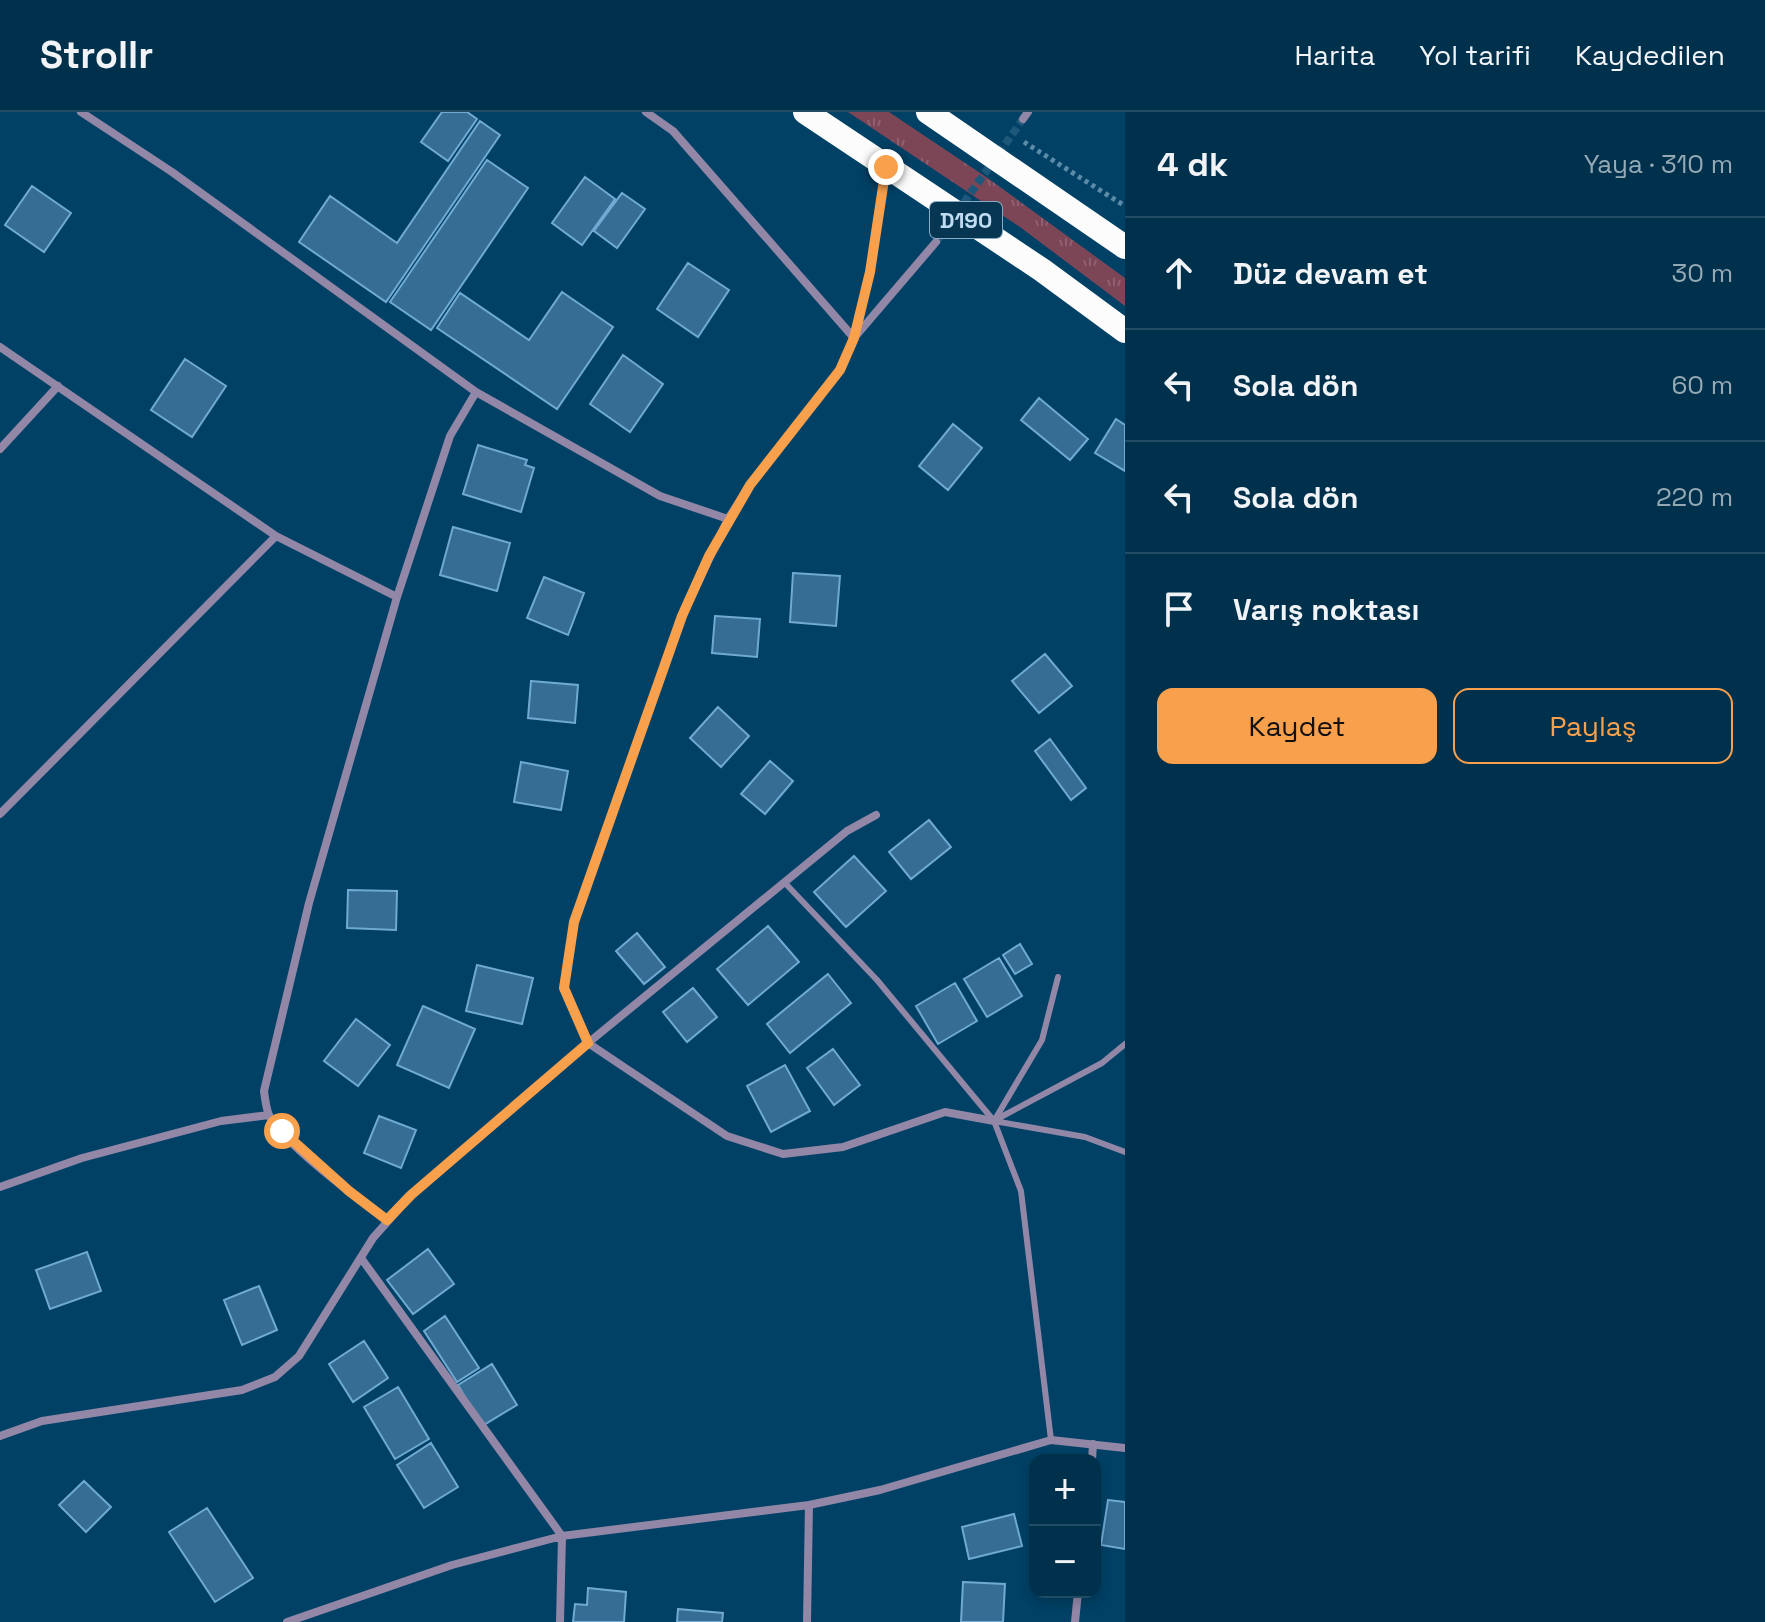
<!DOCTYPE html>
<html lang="tr">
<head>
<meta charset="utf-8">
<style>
  :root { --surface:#00314c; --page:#0a3953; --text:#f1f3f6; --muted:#95a9b5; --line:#224c64; --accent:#f9a04c }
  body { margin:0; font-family:"Space Grotesk",sans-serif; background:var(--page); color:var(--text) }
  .controls { position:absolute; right:24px; bottom:24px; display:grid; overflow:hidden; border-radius:16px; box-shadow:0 4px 12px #0003 }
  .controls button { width:72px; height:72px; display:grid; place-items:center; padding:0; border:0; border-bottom:2px solid var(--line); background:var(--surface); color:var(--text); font:40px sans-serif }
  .stop { position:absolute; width:24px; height:24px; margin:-18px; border:6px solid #f9a04c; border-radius:50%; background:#fff }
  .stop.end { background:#f9a04c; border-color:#fff; box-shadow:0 2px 8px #0008 }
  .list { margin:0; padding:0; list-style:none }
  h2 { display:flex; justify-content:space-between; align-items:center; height:104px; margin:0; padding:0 32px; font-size:34px }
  h2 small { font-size:26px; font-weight:400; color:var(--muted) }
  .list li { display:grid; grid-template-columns:52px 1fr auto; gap:24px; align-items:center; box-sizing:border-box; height:112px; padding:0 32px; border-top:2px solid var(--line) }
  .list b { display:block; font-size:30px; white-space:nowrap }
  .list em { font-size:26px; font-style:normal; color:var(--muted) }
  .actions { display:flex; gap:16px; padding:24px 32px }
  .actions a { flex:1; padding:18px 0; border:2px solid var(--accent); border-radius:16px; text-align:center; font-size:28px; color:var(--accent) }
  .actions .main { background:var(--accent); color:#111 }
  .icon { flex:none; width:44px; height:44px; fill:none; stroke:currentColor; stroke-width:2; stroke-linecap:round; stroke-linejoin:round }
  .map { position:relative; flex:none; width:1125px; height:1510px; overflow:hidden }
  header { display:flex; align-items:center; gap:48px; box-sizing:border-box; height:112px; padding:0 40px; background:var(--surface); border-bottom:2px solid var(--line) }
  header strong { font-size:38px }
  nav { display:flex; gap:44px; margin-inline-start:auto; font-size:28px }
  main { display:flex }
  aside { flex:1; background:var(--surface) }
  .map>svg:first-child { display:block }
  .grass { fill:url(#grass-tufts) }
  .building { fill:#356d94; stroke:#70a9d2; stroke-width:2 }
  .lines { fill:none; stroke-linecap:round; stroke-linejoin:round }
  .street-tunnel { stroke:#1d587a; stroke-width:8; stroke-dasharray:8 4; stroke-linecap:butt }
  .path { stroke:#5b8ba8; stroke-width:5; stroke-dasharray:4 4; stroke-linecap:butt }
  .lane { stroke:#9287a7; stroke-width:6 }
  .street { stroke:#9287a7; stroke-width:8 }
  .highway { stroke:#fcfcfc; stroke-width:24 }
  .route { stroke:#f9a04c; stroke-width:10 }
  .labels { text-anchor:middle; stroke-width:6; stroke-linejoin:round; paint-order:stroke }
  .shield { fill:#073652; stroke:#88aac2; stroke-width:2 }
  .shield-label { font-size:22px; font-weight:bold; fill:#c0dcf2 }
</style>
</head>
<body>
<header>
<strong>Strollr</strong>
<nav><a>Harita</a><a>Yol tarifi</a><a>Kaydedilen</a></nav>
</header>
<main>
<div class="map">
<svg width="1125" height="1510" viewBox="0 0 1125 1510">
  <defs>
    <pattern id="grass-tufts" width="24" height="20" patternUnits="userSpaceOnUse" patternTransform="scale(2)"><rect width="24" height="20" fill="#7d4657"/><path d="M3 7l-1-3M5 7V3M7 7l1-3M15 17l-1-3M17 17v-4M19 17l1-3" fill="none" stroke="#8e6070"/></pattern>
  </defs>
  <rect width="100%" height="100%" fill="#004165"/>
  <path class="grass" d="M848,0h41l100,67 136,99v28l-105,-79z"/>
  <path class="building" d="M442,0h25l10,7 -29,42 -27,-19z
    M480,9l20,14 -114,167 -87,-60 31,-46 67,47z
    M487,48l41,28 -97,142 -41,-28z
    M585,65l30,22 -33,46 -30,-22z
    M32,74l39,27 -27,39 -39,-27z
    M622,81l23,16 -28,39 -23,-17z
    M688,151l41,27 -31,47 -41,-28z
    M562,180l51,35 -56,82 -120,-81 23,-35 69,47z
    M623,243l40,29 -33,48 -40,-28z
    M185,247l41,27 -34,51 -41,-27z
    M1039,286l49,41 -18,21 -49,-40z
    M1116,307l9,6v46l-30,-18z
    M953,312l29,24 -34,42 -29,-24z
    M478,333l49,15 -2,5 9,3 -13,44 -58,-18z
    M453,415l57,16 -13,48 -57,-16z
    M793,461l47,3 -4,50 -46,-4z
    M544,465l40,16 -16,42 -41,-17z
    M715,504l45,3 -3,38 -45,-4z
    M1045,542l27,32 -33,27 -27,-32z
    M531,569l47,4 -3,38 -47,-5z
    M718,595l31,29 -28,31 -31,-29z
    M1050,627l36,49 -15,12 -36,-49z
    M770,649l23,20 -28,33 -24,-20z
    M521,650l47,9 -7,39 -47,-8z
    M929,708l22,27 -40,32 -22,-27z
    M854,744l32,35 -40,36 -32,-35z
    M348,778l49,1 -1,39 -49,-2z
    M768,814l31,36 -51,43 -31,-36z
    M637,821l28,34 -21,17 -28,-33z
    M1020,832l12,20 -17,10 -12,-19z
    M999,846l23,38 -35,21 -23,-38z
    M477,853l56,13 -11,46 -56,-13z
    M828,862l23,29 -61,50 -23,-29z
    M955,871l22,38 -39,23 -22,-38z
    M693,876l24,29 -30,25 -24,-30z
    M423,894l52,23 -26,59 -52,-23z
    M356,907l34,26 -32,41 -34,-25z
    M833,937l27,36 -26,20 -27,-37z
    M785,953l25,46 -39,21 -24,-46z
    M379,1004l37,14 -15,38 -37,-15z
    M428,1137l26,35 -41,30 -26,-34z
    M87,1140l14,39 -51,18 -14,-39z
    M259,1174l18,44 -35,15 -18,-45z
    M445,1204l34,52 -22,14 -33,-51z
    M364,1229l24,37 -35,24 -24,-38z
    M492,1252l25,41 -35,21 -24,-41z
    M398,1275l31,52 -34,20 -31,-52z
    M431,1331l27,44 -34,21 -27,-43z
    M84,1369l27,26 -25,25 -27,-27z
    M1108,1388l17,2v47l-24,-4z
    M207,1396l46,70 -38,24 -46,-70z
    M1014,1402l8,32 -53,13 -7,-32z
    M963,1470l42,2 -2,38h-42z
    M588,1476l38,4 -2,30h-51l2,-18 12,1z
    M678,1497l45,4 -1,9h-45z"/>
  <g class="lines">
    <path class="street-tunnel" d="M936,130l87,-123"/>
    <path class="path" d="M1024,30l101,64"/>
    <path class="lane" d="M785,771l92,97 117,141 91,16 40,15
      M997,1007l105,-56 23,-19
      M1051,1328l-30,-249 -27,-70 48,-81 16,-63"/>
    <path class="street" d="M81,0l91,60 304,220 184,104 68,23
      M646,0l27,19 181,207 82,-96
      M1023,7l5,-7
      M885,60l-15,100 -16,66 -14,32 -90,115 -22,34 -46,97 -108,306 -10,66 24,55 139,93 56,18 60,-7 102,-35 49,9
      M0,235l276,189 121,61
      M0,337l58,-63
      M0,702l276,-278
      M0,1075l82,-29 139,-37 48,-6
      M387,1108c-28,-21 -104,-76 -118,-105 -3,-7 -4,-16 -5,-24l45,-188 88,-306 53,-161 26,-44
      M361,1146l201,278 -2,86
      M0,1324l42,-15 200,-31 33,-13 24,-21 74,-118 38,-43 177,-152 259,-212 29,-16
      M1092,1348l1,-16
      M287,1510l165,-57 110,-29 247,-31 71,-15 171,-50 74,8
      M807,1510l2,-117
      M1075,1510l3,-30"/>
    <path class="highway" d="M805,0l237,158 83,61
      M928,0l197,135"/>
  </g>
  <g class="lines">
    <path class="route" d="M282,1019l67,60 38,29 24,-25 177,-152 -24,-55 10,-66 108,-306 27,-60 41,-71 90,-115 14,-32 16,-66 16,-105"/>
  </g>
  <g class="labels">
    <rect class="shield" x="930" y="90" width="72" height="36" rx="6"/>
    <g class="shield-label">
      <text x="966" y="116">D190</text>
    </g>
  </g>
</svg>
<div class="controls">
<button>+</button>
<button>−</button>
</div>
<div class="stop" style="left:282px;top:1019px"></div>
<div class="stop end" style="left:886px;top:55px"></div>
</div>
<aside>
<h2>4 dk<small>Yaya · 310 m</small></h2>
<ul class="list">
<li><svg class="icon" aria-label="ahead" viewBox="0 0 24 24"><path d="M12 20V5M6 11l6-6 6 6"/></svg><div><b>Düz devam et</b></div><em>30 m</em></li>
<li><svg class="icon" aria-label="left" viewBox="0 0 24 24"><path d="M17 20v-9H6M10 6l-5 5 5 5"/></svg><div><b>Sola dön</b></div><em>60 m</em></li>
<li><svg class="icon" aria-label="left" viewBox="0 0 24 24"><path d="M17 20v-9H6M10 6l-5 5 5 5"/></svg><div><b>Sola dön</b></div><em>220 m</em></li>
<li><svg class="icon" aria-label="arrive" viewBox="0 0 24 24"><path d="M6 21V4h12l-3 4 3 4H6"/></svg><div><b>Varış noktası</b></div></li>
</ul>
<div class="actions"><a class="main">Kaydet</a><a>Paylaş</a></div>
</aside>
</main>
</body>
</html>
